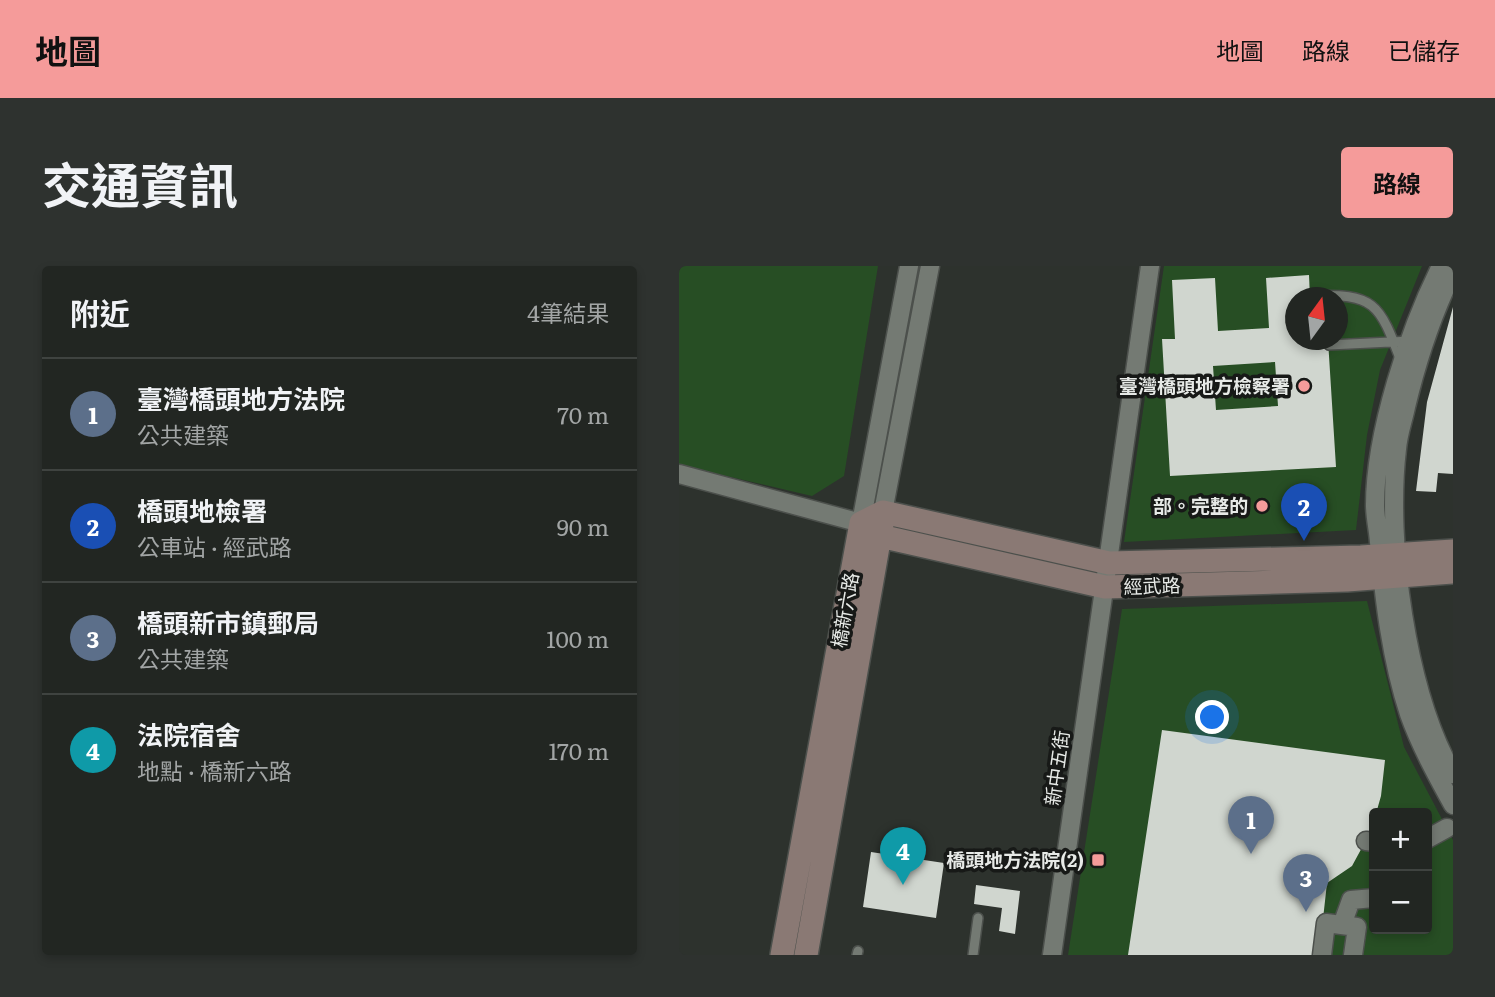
<!DOCTYPE html>
<html lang="zh-TW">
<head>
<meta charset="utf-8">
<style>
  :root { --surface:#222622; --page:#2e322f; --text:#f1f3f6; --muted:#a2a5a5; --line:#3f4340; --accent:#f59b9a }
  body { margin:0; font-family:Literata,"Noto Sans TC",serif; background:var(--page); color:var(--text) }
  .controls { position:absolute; right:21px; bottom:21px; display:grid; overflow:hidden; border-radius:7px; box-shadow:0 4px 10px #0003 }
  .controls button { width:63px; height:63px; display:grid; place-items:center; padding:0; border:0; border-bottom:2px solid var(--line); background:var(--surface); color:var(--text); font:35px sans-serif }
  .compass { position:absolute; left:606px; top:21px; width:63px; height:63px; border-radius:50%; background:var(--surface); box-shadow:0 4px 10px #0003; rotate:15deg }
  .you { position:absolute; left:534px; top:452px; width:24px; height:24px; margin:-18px; border:5px solid #fff; border-radius:50%; background:#1a73e8; box-shadow:0 0 0 10px #1a73e833 }
  .badge { display:grid; place-items:center; width:46px; height:46px; border-radius:50%; background:var(--accent); color:#fff; font-size:23px; font-weight:700 }
  .pin { position:absolute; translate:-50% -58px; filter:drop-shadow(0 2px 4px #0008) }
  .pin::after { content:''; position:absolute; top:37px; width:24px; height:21px; background:inherit; clip-path:polygon(0 0,100% 0,50% 100%) }
  .list { margin:0; padding:0; list-style:none }
  h2 { display:flex; justify-content:space-between; align-items:center; height:91px; margin:0; padding:0 28px; font-size:30px }
  h2 small { font-size:23px; font-weight:400; color:var(--muted) }
  .list li { display:grid; grid-template-columns:46px 1fr auto; gap:21px; align-items:center; box-sizing:border-box; height:112px; padding:0 28px; border-top:2px solid var(--line) }
  .list b { display:block; font-size:26px; white-space:nowrap }
  .list p { margin:0; font-size:23px; white-space:nowrap; color:var(--muted) }
  .list em { font-size:23px; font-style:normal; color:var(--muted) }
  .map { position:relative; flex:none; width:774px; height:689px; overflow:hidden; border-radius:7px }
  header { display:flex; align-items:center; gap:42px; box-sizing:border-box; height:98px; padding:0 35px; background:var(--accent); color:#111 }
  header strong { font-size:33px }
  nav { display:flex; gap:38px; margin-inline-start:auto; font-size:24px }
  .intro { display:flex; align-items:center; justify-content:space-between; box-sizing:border-box; height:168px; padding:0 42px }
  h1 { margin:0; font-size:49px }
  .button { padding:18px 32px; border-radius:7px; background:var(--accent); color:#111; font-size:24px; font-weight:700 }
  main { display:flex; gap:42px; padding:0 42px }
  aside { flex:1; background:var(--surface); border-radius:7px; box-shadow:0 4px 10px #0003 }
  .map>svg:first-child { display:block }
  .green { fill:#274e24; fill-rule:evenodd }
  .building { fill:#d0d6cf; fill-rule:evenodd }
  .lines { fill:none; stroke-linecap:round; stroke-linejoin:round }
  .lane-casing { stroke:#4c504c; stroke-width:12 }
  .street-casing { stroke:#4c504c; stroke-width:21 }
  .secondary-casing { stroke:#4c504c; stroke-width:26 }
  .lane { stroke:#747a73; stroke-width:9 }
  .street { stroke:#747a73; stroke-width:18 }
  .secondary { stroke:#8a7974; stroke-width:23 }
  .poi-dot { fill:#f59b9a; stroke:#171917; stroke-width:2.5 }
  .labels { text-anchor:middle; stroke-width:7; stroke-linejoin:round; paint-order:stroke }
  .poi-label { font-size:19px; font-weight:bold; fill:#e7eae7; stroke:#171917; text-anchor:end }
  .street-label { font-size:19px; fill:#e7eae7; stroke:#171917 }
</style>
</head>
<body>
<header>
<strong>地圖</strong>
<nav><a>地圖</a><a>路線</a><a>已儲存</a></nav>
</header>
<div class="intro"><h1>交通資訊</h1><a class="button">路線</a></div>
<main>
<aside>
<h2>附近<small>4筆結果</small></h2>
<ul class="list">
<li><span class="badge" style="background:#5c6f8a">1</span><div><b>臺灣橋頭地方法院</b><p>公共建築</p></div><em>70 m</em></li>
<li><span class="badge" style="background:#1a4fb4">2</span><div><b>橋頭地檢署</b><p>公車站 · 經武路</p></div><em>90 m</em></li>
<li><span class="badge" style="background:#5c6f8a">3</span><div><b>橋頭新市鎮郵局</b><p>公共建築</p></div><em>100 m</em></li>
<li><span class="badge" style="background:#0f9aa8">4</span><div><b>法院宿舍</b><p>地點 · 橋新六路</p></div><em>170 m</em></li>
</ul>
</aside>
<div class="map">
<svg width="774" height="689" viewBox="0 0 774 689">
  <rect width="100%" height="100%" fill="#2d322d"/>
  <path class="green" d="M0,0h199l-34,210 -32,20 -133,-31z
    M485,0h258l-42,104 -13,65 -11,95 -232,12zM617,32h42v42h-42z
    M688,335l37,146 49,93v115h-385l54,-346zM695,547h53v116h-53z"/>
  <path class="building" d="M630,9l1,23h-14v42h32l8,127 -166,9 -8,-137h13l-3,-59 43,-2 3,53 51,-3 -3,-50zM596,96l3,44 -62,4 -3,-44z
    M774,41v167l-15,-1 -2,19 -20,-1 11,-89z
    M483,464l223,30 -4,36 -10,35 -19,35 -25,17 -8,72h-191z
    M192,586l73,11 -8,55 -73,-11z
    M297,619l44,6 -5,43 -16,-3 3,-23 -28,-4z"/>
  <g class="lines">
    <g class="lane-casing">
      <path id="lane" d="M631,30c65,-3 69,7 91,65
        M650,79l82,-4
        M178,689l1,-4
        M294,689l5,-37"/>
    </g>
    <g class="street-casing">
      <path id="street" d="M762,0c-32,64 -66,167 -66,239 0,12 3,24 4,37 5,57 12,117 30,172 11,31 28,62 44,91
        M774,6c-21,43 -36,89 -47,135 -3,14 -8,28 -9,42 -11,93 9,243 56,325
        M0,208l182,49 48,-257
        M204,246l47,-246
        M748,573l20,-11
        M687,575l8,1
        M663,659l9,-25 23,-2
        M373,689l98,-689
        M643,689l4,-32 31,4 -4,28"/>
    </g>
    <g class="secondary-casing">
      <path id="secondary" d="M182,257l19,13 225,51 242,-7 106,-8
        M182,257l22,-11 226,51 252,-6 92,-6
        M103,689l79,-432
        M127,689l76,-431"/>
    </g>
    <use href="#lane" class="lane"/>
    <use href="#street" class="street"/>
    <use href="#secondary" class="secondary"/>
  </g>
  <g class="poi-dot">
    <circle cx="625" cy="120" r="7"/>
    <circle cx="583" cy="240" r="7"/>
    <rect x="412" y="587" width="14" height="14" rx="3.5"/>
  </g>
  <g class="labels">
    <g class="poi-label">
      <text x="611" y="127">臺灣橋頭地方檢察署</text>
      <text x="569" y="247">部。完整的</text>
      <text x="405" y="601">橋頭地方法院(2)</text>
    </g>
    <g class="street-label">
      <text transform="translate(473 320) rotate(-2)" y="7">經武路</text>
      <text transform="translate(166 344) rotate(-80)" y="7">橋新六路</text>
      <text transform="translate(378 502) rotate(-82)" y="7">新中五街</text>
    </g>
  </g>
</svg>
<div class="controls">
<button>+</button>
<button>−</button>
</div>
<svg class="compass" viewBox="-18 -18 36 36"><path d="M0-13l5 13h-10z" fill="#e53935"/><path d="M0 13l5-13h-10z" fill="#a2a5a5"/></svg>
<div class="you"></div>
<div class="pin badge" style="left:572px;top:588px;background:#5c6f8a">1</div>
<div class="pin badge" style="left:625px;top:275px;background:#1a4fb4">2</div>
<div class="pin badge" style="left:627px;top:646px;background:#5c6f8a">3</div>
<div class="pin badge" style="left:224px;top:619px;background:#0f9aa8">4</div>
</div>
</main>
</body>
</html>
